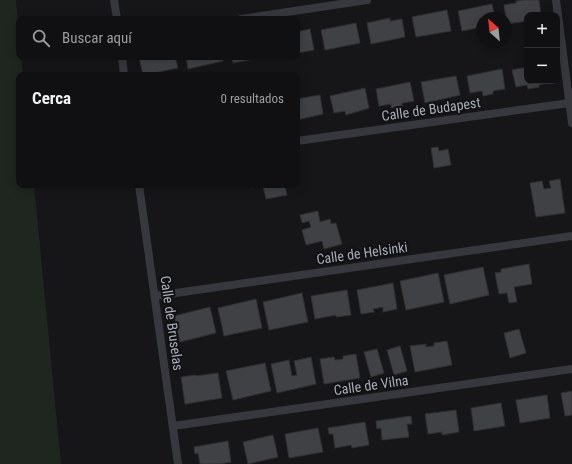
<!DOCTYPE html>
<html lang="es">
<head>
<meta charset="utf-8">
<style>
  :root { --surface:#101012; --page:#19191b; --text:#f1f3f6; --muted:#9c9d9f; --line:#303032 }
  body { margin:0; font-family:"Roboto Condensed",sans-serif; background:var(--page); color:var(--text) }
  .controls { position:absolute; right:12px; top:12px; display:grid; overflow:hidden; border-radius:8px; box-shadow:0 2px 10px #0003 }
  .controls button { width:36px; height:36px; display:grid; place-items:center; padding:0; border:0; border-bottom:1px solid var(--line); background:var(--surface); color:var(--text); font:20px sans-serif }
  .compass { position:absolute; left:476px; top:12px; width:36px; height:36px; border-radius:50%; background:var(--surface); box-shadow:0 2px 10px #0003; rotate:333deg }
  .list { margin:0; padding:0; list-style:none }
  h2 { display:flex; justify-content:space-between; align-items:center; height:52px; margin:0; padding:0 16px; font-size:17px }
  h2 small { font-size:13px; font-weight:400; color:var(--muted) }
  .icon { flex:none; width:22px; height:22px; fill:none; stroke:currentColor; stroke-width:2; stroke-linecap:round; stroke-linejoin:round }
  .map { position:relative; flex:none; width:572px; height:464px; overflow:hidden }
  .search { position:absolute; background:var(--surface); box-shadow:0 2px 10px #0003; left:16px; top:16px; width:284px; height:44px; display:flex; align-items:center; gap:10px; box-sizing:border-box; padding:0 14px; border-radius:8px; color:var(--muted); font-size:15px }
  .panel { position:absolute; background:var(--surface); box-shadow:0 2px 10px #0003; left:16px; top:72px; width:284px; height:116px; border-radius:8px }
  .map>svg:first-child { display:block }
  .green { fill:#1e261f }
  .building { fill:#404145; stroke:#303034 }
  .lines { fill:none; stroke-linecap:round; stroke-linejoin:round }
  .minor { stroke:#37383d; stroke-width:8 }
  .labels { text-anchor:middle; stroke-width:4; stroke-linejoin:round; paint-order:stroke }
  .street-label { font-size:14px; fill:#a8adb8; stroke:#111113 }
</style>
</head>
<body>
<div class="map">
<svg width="572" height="464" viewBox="0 0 572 464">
  <rect width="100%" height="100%" fill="#161618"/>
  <path class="green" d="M0,0h16l3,34v23h2l2,18h-4v110h15l27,279h-61z"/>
  <path class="building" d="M523,0h16l2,15h-14v6l-20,3 -3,-19 12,-2v-2z
    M492,4l3,14h-13v9l-20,4 -4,-20z
    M447,10l4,21 -35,6 -4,-20z
    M390,18v3l12,-2 3,18 -34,7 -4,-21z
    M356,23l4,20 -35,7 -4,-20z
    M310,29l4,21 -17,3v-21z
    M139,57h36l3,11 -35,7z
    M186,57h36l1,4 -35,8z
    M232,57h35l-34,6z
    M527,67v14l24,1 -12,3v2l-11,2 -1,-4 -11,2 -4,-17z
    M502,69l3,20 -12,2v3l-10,2 -1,-5 -12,2 -3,-17z
    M456,76l4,19 -35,8 -4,-21z
    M410,82l4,19 -12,2v3l-11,2v-4l-12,2 -3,-17z
    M365,88l4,20 -23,7 -1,-4 -11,2 -4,-17z
    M320,95l3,19 -26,6v-21z
    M438,147l1,4 9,-2 3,16 -17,3 -3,-20z
    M560,179l5,34 -29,4 -6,-34 12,-2 2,8 7,-1 -2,-7z
    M249,185h36l2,10 -21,4 -3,-13 -13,2z
    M318,211l2,11 10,-3 1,5 5,-1 6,21 -18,5 -2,-8 -16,4 -4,-15 9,-3 -2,-6 -7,2 -2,-8z
    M529,264l3,20 -18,3 3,15 -8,1 -2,-10 -8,1 -4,-21 6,-1v-3z
    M483,267l6,28 -39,9 -6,-29z
    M438,273l6,29 -38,8 -6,-29z
    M393,283l4,26 -14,3v-5l-10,2 1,3 -13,2 -4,-24z
    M347,290l4,25 -15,2v-2l-21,4 -4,-23z
    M302,293l6,29 -39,8 -6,-28z
    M256,299l6,29 -38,8 -6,-28z
    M210,307l6,26 -36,9 -6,-26z
    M519,329l7,24 -16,5 -6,-25z
    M447,341l5,24 -37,7 -5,-26 16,-2v3l8,-1v-3z
    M400,346l7,25 -13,4 -7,-25z
    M377,349l7,24 -13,4 -7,-25z
    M356,354l4,24 -36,6 -4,-25 14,-2 1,3 8,-1v-3z
    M311,357l5,27 -39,9 -6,-29 18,-4 3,16 5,-1 -3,-14z
    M265,363l6,28 -38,9 -7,-29z
    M218,373l4,25 -37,6 -4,-27 15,-2v1z
    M572,391v24l-7,1 -4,-23z
    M547,395l3,23 -30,5 -4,-23z
    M501,403l4,23 -31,5 -3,-23z
    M456,410l3,22 -17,3v-3l-14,2 -3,-20z
    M411,416l1,8h-5l2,13 -27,3 -1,-12 -4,1 -1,-8z
    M365,422l4,23 -17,3 -1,-3 -16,3 -2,-14h-4l-1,-6z
    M318,428l5,24 -34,6 -4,-24z
    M273,435l5,22 -30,7 -5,-22z
    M228,441l3,21 -11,2h-20l-2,-11 -3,1 -1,-7z"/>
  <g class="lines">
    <path class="minor" d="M114,0l3,19
      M556,0l16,123
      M241,19l126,-19
      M122,57l2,18
      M297,141l272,-38
      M139,185l39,279
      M155,296l417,-60
      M173,426l399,-57"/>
  </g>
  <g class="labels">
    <g class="street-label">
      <text transform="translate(431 109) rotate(-8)" y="5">Calle de Budapest</text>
      <text transform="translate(362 253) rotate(-8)" y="5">Calle de Helsinki</text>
      <text transform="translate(172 323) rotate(82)" y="5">Calle de Bruselas</text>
      <text transform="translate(371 385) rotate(-8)" y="5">Calle de Vilna</text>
    </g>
  </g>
</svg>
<div class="controls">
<button>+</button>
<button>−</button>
</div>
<svg class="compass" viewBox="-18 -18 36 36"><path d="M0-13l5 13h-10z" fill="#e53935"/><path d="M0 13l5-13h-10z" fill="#9c9d9f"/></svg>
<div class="search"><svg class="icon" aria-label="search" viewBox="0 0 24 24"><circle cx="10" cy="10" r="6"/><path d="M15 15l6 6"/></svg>Buscar aquí</div>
<section class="panel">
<h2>Cerca<small>0 resultados</small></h2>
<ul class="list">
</ul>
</section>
</div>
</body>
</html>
